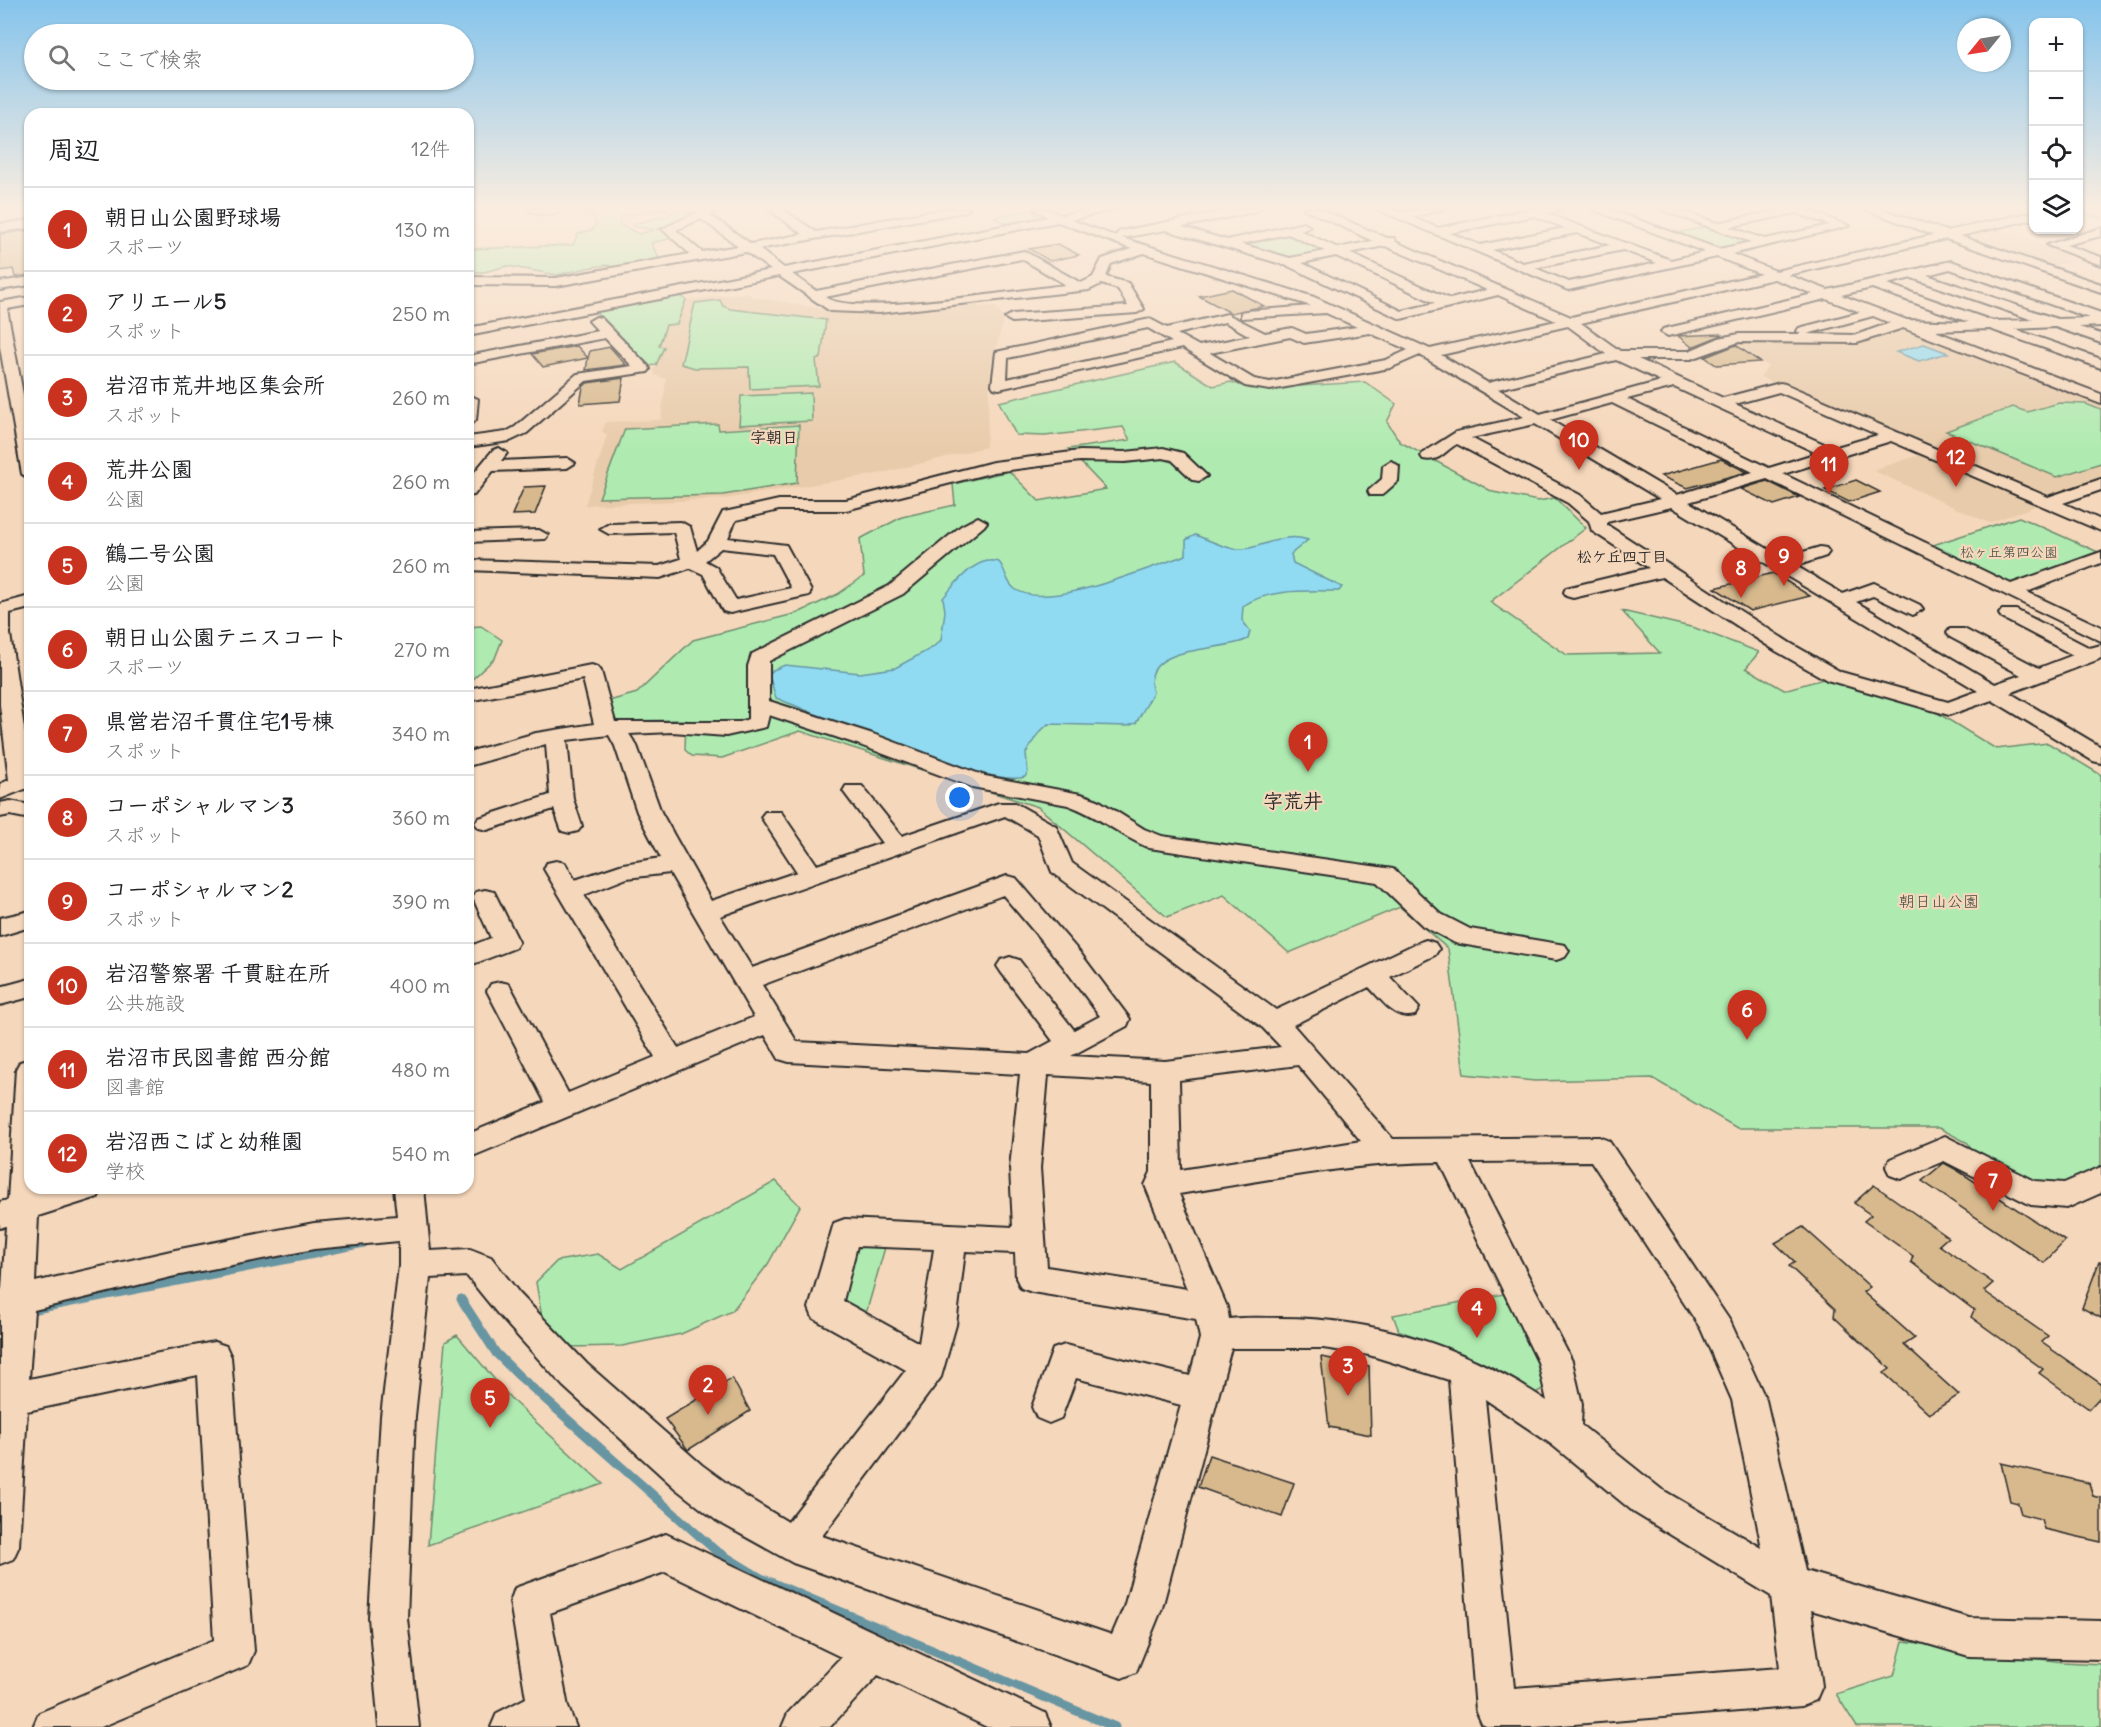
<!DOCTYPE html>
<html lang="ja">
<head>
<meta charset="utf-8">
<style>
  :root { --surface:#fff; --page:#f2f2f2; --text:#202124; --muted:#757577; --line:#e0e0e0; --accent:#c8321e }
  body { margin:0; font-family:Delius,"Klee One",sans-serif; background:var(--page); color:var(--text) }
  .controls { position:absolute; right:18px; top:18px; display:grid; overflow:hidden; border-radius:12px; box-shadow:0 2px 4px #0004 }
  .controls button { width:54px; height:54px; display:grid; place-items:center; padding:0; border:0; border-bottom:2px solid var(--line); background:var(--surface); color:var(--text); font:30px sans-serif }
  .compass { position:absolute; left:1957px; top:18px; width:54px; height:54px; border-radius:50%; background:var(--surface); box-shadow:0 2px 4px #0004; rotate:240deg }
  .you { position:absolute; left:960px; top:798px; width:21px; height:21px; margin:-15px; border:4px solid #fff; border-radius:50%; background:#1a73e8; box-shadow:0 0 0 9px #1a73e833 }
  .badge { display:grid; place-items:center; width:39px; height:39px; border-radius:50%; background:var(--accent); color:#fff; font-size:20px; font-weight:700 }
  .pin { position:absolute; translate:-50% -50px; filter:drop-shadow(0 2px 3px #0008) }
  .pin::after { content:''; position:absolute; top:32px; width:21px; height:18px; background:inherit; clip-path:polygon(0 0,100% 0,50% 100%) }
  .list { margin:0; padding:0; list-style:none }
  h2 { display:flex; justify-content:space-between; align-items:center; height:78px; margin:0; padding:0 24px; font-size:26px }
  h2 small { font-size:20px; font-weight:400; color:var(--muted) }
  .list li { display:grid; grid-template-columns:39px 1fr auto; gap:18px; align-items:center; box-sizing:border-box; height:84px; padding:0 24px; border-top:2px solid var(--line) }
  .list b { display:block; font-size:22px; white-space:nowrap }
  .list p { margin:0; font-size:20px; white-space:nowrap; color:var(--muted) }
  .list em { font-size:20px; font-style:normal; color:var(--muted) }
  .icon { flex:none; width:33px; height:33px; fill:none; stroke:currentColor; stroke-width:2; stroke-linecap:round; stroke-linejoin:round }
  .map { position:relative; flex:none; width:2101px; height:1727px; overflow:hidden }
  .search { position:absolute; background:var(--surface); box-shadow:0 2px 4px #0004; left:24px; top:24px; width:450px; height:66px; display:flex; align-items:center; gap:15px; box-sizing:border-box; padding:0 21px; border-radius:33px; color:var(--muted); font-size:22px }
  .panel { position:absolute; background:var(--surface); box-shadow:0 2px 4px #0004; left:24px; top:108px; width:450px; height:1086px; border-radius:18px }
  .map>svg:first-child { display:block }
  .built { fill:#e8cbaa }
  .green { fill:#afebb1; stroke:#6d8b6e; stroke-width:1.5 }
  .water { fill:#90dbf1; stroke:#6895a2; stroke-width:1.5 }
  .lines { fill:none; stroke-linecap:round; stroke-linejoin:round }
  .stream-far2 { stroke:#6895a2; stroke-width:3 }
  .stream-far1 { stroke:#6895a2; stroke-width:7 }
  .stream { stroke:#6895a2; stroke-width:9 }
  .building { fill:#d7b98d; stroke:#2b2b2b; stroke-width:1.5 }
  .minor-casing { stroke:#2b2b2b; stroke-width:4 }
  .minor { fill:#f5d7bb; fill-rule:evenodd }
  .labels { text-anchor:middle; stroke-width:4.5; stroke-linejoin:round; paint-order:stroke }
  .far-park-label { font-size:14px; fill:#3f483f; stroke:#f5d7bb }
  .far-neighbourhood-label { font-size:15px; font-weight:bold; fill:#2b2b2b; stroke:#f5d7bb }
  .far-quarter-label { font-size:16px; font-weight:bold; fill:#2b2b2b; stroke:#f5d7bb }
  .park-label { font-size:16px; fill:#3f483f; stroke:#f5d7bb }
  .quarter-label { font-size:20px; font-weight:bold; fill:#2b2b2b; stroke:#f5d7bb }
</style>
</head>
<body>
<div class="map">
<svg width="2101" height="1727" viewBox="0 0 2101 1727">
  <rect width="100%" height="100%" fill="#f5d7bb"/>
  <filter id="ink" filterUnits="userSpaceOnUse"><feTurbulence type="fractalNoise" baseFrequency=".0167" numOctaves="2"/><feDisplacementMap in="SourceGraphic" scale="12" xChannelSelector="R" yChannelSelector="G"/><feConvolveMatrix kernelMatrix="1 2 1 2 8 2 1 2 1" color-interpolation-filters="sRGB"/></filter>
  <g filter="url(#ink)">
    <path class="built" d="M1885,209h144l1,1 -79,18 -17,-2z
      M1999,229l76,26 -16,3 11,4 -19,4 -75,-25 -3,-6z
      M747,293l6,4 71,12 49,2 101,-10 6,6 15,-1 9,13 -13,46 -5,82 -103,26 -159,26 -139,6 22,-70 -5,-4 4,-9 55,-2 5,-41 -11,-4 -1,-5 10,-23h-6l8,-22 11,-1 9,-24z
      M1904,329l197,74v76l-56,19 -285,-121 8,-11 -32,-24 124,-1z
      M1924,454l117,50 -52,19 -117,-53z"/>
    <path class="green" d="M593,209h75l-47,7 -2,8 20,10 15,-4 -21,-4 1,-2 41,-11 27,-2 -46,19 5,-1 11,9 -21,5 10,19 -41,7 -13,-4 -15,2 -35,8 -50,-9 -23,6h-16v-23l105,-4 5,-11 14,-4 4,-5 -2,-9 -9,-3z
      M1029,210l13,8 -34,7 -14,-8z
      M1709,226l43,15 1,2 -37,6 -43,-15z
      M1288,233l39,18 -39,7 -49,-15z
      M680,295l6,5 -9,24 -11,1 -7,21 5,1 -8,18 -6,1 -55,-54z
      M720,300l3,6 7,3 96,11 -5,38 -5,2 3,26 -69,3 -1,-22 -54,1 -14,-4 14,-61z
      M1175,362l38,24 18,-4 20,7 114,-7 31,22 -9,18 13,20 93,50 45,9 17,-3 31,30 -96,74 77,53 93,-2 -38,-42 73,17 64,24 -13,16 38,22 43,-12 109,34 60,37 52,-6 53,32v420l-118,-22 -15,-30 -29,-15h-202l-85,-50 -117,3 -71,-7 -16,-125 -48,-42 -111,46 -65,-58 -57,22 -129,-110 -238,-76 -78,27 -30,-2 -7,-6 1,-30 -70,1 -7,-20 28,-8 56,-53 105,-27 40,-19 26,-18 -4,-37 42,-22 53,-12 -2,-21 56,-13 30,30 67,-12 -38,-40 62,-9 -7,-13 -78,9 -29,-1 -17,-33z
      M811,393l1,28 -73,4 2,-29z
      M2059,403l27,1 15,6v53l-44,14 -111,-46 67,-24 14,5z
      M718,424l1,6 80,-5 -2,58 -74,12 -124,3 26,-69z
      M2019,517l79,35 -93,33 -78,-38z
      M481,626l21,14 -7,18 -27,25v-56z
      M776,1181l24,25 -32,58 -36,47 -51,23 -59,12 -55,1 -23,-17 -8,-48 21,-21 41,-7 24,15z
      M865,1243l21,1 -21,73 -23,-15 8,-49z
      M1509,1293l40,92 -15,9c-42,-29 -87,-47 -135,-63l-6,-16z
      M457,1335l55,65 91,84 -175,61 17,-203z
      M1903,1641l159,21 39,2v63h-244l-21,-33 58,-18z"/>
    <path class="water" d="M1924,344l24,9 -29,8 -23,-9z
      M1195,535c12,4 27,12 40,14 21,3 48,-19 73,-9l-17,14 2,9 49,24 -3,4c-31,0 -69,-3 -96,15l-1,14 8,11 -2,8c-27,14 -110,4 -95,54l-17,30 -8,3 -80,-2 -10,10 -12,19 2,19 -3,5c-37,12 -205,-62 -249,-79l-7,-23 4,-5 12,-5 75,8 35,-5 37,-20 9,-8 4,-29 -2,-13c13,-15 34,-44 56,-36 7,8 7,21 16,27 31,23 135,-22 171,-34v-15z"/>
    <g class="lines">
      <path class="stream-far2" d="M2078,212l23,6"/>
      <path class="stream-far1" d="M311,1255l53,-11"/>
      <path class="stream" d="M461,1299l35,54 23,23 196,174 46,28 354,149
        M36,1309l283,-56"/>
    </g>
    <path class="building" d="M30,230v45l-15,2 -2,-8 -13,2v-37z
      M1058,244l21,11 -29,6 -21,-12z
      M1232,289l32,17 -33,7 -32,-17z
      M1720,334l2,1 -30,12 -14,-11z
      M1736,345l24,17 -44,3 -11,-8z
      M577,346l11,12 2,-7 20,-4 16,18 -40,5 2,-12 -45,9 -11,-13z
      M624,378l-4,23 -40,3 3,-17 4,-4z
      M1721,459l26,13 -60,16 -26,-12z
      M1856,480l24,12 -31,10 -24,-12z
      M1767,481l32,16 -25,8 -33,-16z
      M546,486l-11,28 -23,1 12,-28z
      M1773,573l37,23 -60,15 -35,-23z
      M1944,1163l13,7 108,71 -21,22 -122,-82z
      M1874,1185l74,52 -9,8 54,38 -9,8 64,45 -7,6 60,42v12l-12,13 -50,-36 4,-4 -72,-52 3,-7 -63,-48 2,-6 -49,-35 7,-6 -17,-12z
      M1803,1227l67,60 -7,5 52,46 -11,7 55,50 -30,19 -45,-41 6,-4 -56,-52 1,-8 -46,-43 6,-4 -20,-19z
      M2099,1262h2v56l-19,-10z
      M1321,1357l48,9 2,69 -42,-8z
      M732,1378l18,33 -62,39 -23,-31z
      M1209,1455l85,28 -12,34 -84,-30z
      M2001,1463l88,20 4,13 8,2v44l-57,-13 -3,-10 -20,-5 -3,-11 -8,-2z"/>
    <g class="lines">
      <g class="minor-casing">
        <path id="minor" d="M528,209h30l2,2c-7,6 -25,4 -32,-2z
          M704,209h16l-10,6 41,29 52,-10 -35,-25h14l34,23 129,-23h25l-6,3 -205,37 25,19 264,-51 -14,-8h15l12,6 30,-6h24l-44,11 44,16 5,-5 116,-22h24l-6,3 -72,15 45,13 77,-17 6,4 -9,4 37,17 35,-7 -69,-32h16l67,29h7l2,4 175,75 190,-43 -44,-17 -149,33 -192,-81h16l8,3 45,-3 -33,8 26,11 93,-19h30l-13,5 123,46 34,-8 -114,-43h17l111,40 32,-7 -92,-33h17l41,14 67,-14h21l44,17 -117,28 44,17 157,-36 -69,-26h17l66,22 87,-19v7l-74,17 141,48v8l-155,-53 -158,36 40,15 123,-29 150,52v13l-22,1 22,7v9l-46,-16 -41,2 87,30v9l-111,-39 -55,2 166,63v10l-198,-76 -46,15 -118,-1 -48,17h-53l85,39 57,-15 5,1 263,113 53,-18v11l-38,13 38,17v11l-210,-90 -108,33 228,110 90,-32v11l-74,29 74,35v14l-334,-162 -78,23 94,56 37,-11 6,1 3,4 -3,4 -30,10 47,28 31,-11 46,22 3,4 -10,6 -40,-19 -17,6 139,82 26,-9 -71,-38 -3,-4 3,-4h14l75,39 34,-13 -71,-37 -3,-4 3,-4h14l74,38 11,-3v13l-4,2 -87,33 91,54v16l-8,-2 -101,-61 -43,15 -122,-35 -51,-29 -114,-74 -89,21 -7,-2 -2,-4 2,-4 83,-20 -57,-37 -3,-10 -21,-18 -111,-59c-12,6 -17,19 -34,15l-2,-3 2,-3 33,-21 68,-15 -104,-62 -30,13 -120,22 -25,-4 -63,-38 -183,41 -5,-1 -2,-3 4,-33 154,-33 17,9 60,-14 38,19 27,-5 14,6 51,-7 -31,-14 -85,5v-6l5,-1 65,-5 -167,-53 -33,11 -5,13 22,6 16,26 -7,4 -125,9 -7,-4 7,-4 116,-8 -10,-17 -17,-5 -12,6 -210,23 -49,-2 -51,-35 -311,60v-8l303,-58 -25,-18 -190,34 -88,-1v-8l88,1 134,-24 -28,-25zM1796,213l34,12 -65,14 -36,-12zM1534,216l31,12 -85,17 -30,-12zM701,219l37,27 -36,6 -26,-22zM1058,222l74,27 -30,10 -9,18 -12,6 -57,-32 -208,40 -24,-17zM1166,230l122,36 113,53 97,-24 58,26 -126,28 -116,-52 -192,-59zM1577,233l33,12 -87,18 -31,-13zM1288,234l37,17 -35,7 -49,-14zM1385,246l102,44 -37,9 -101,-46zM1623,250l34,13 -88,19 -34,-14zM1336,256l99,47 -33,8 -100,-48zM1022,259l44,26c-44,4 -212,33 -241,12zM1950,269l139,49 -32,1 -130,-44zM1912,278l121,42 -40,1 -106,-37zM1774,279l39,15 -150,35 -2,3 7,4 158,-37 34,13 -61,16 -2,3 4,3h-62l-20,4 -30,13h-69l-39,-28zM1872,288l97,34 -62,-2 -66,-25zM1873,316l17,7 -34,12 -49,-1zM1225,322l25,14 -51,10 -22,-12zM1568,326l38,28 -118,29 -47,-28zM1148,328l24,14 -165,37 1,-21zM1370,333l38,17 -22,10 -116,22 -16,-3 -44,-26 80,-16 14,6zM1616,360l45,21 -121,33 -42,-25zM1674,387l143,66 -48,15 -142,-69zM1779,392l99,43 -45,13 -98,-44zM1612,403l141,69 -76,23 -127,-75zM1535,424l125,75 -59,14 -21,-18 -109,-57zM1672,507l306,184 -30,11 -107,-30 -51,-29 -183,-118v-3z
          M30,220v8l-30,4v-8z
          M2101,228v8l-35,9 35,12v8l-54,-20z
          M30,277v8l-30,5v-8z
          M30,297v8l-23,4 23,122v48l-8,-5 -22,-127v-45z
          M596,317l5,1 47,48 2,3 -2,3 -62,9 -59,52 -17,8 -42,6v-10l38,-5 9,-5 62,-53 55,-8 -27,-28 -137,26v-8l130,-25 -9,-10z
          M468,395l10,4 -2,21 -8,5z
          M499,448l8,5 -6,8 66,-3 8,5 -8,5 -74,3 -19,24 -6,1v-16l25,-30z
          M1163,448l20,5 24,23 -8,5 -6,-1 -21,-20 -9,-2 -38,4 -45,-1 -86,11 -148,38h-67l-43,10 -8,18 58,7 25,46 -2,4 -79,18 -7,-2 -20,-37 -13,-6 -30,10 -192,-8v-10l191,6 22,-7 -7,-27 -65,2 -9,-5 9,-5 72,-2 9,5 7,24 11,-10 15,-29 6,-1 50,-11h67l147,-38 87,-11 45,1zM721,548l52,6 18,34 -55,12 -20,-33 -11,-6z
          M1391,461l8,5 -1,15 -16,14h-12l-2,-4 14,-12 1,-13z
          M978,517l9,5 -3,4 -81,68 -134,67v40l104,33 112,42 96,18 17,6 46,29 18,7 231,33 48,45 29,15 95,16 4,6 -4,6 -9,3 -101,-17 -32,-17 -46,-44 -228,-34c-28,-12 -52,-33 -81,-43l-96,-18 -115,-43 -88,-29 -3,12 -40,9 -54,-4 -43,2 8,12 24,66 50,89 86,-29 -36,-55 4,-5h16l36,53 65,-22 -39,-52 3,-5h16l40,50 97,-33h16l41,23 16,37 204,147 141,-67 9,-3 9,3 4,6 -4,6 -45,22 29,31 -4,7c-20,6 -32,-14 -46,-28l-76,38 100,114 206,-2 10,4 121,180 36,79 39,171 164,47 132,3v38l-132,-3 -158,-46 11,76 -6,14 -14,6 -266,21h-48l-6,-3 -6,-14 -27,-330 -80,-25 -46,-7h-92l-69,260 -26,64 -14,6 -329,-115 -76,-42 -41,-32 -113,-103 -66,-73 -30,-37 -37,2 -15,138 -8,202 12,109h-40l-10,-109 12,-202 18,-150v-25l-85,8 -139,27 -141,34 -5,69 185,-37 12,4 5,11 23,294 -6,14 -147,62h-68l6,-14 175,-73 -16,-265 -171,36 -8,135 -6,13 -13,5v-274l2,-1 4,-63 -6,2v-26l8,-2 8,-131 4,-7 10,-3v129h9v2l8,-2h55l-4,9 -60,19 -3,66 140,-32 139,-27 83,-7 -3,-28h30l6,63 40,-2 21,8 28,36 68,71 115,101 41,30 45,27 118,-152 -93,-52 -4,-10 25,-85 11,-4 168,8 -3,-59 10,-94 -231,-12 -10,-3 -14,-24 -297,123v-24l77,-32 -58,-111 4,-7 9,-2 9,2 59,109 87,-36 -111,-188 3,-6 9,-2 9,2 10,17 48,-16 38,-6 -24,-46 -22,-66 -6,-11 -42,5 6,59 9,27 -4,5 -8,2 -8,-2 -8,-22 -67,21 -8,-2 -4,-5 4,-5 71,-23 -4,-51 -78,22v-14l68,-19 58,-9 -11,-45 -115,22v-12l123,-24 7,2 3,4 14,51h125l8,-3v-53l4,-12 137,-68 72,-60zM1005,816l33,19 14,37 211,156 18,19 -116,14 -94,-5 56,-30 3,-7 -49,-65 -65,-76 -9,-2 -255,92 -32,-52zM670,873l84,144 -76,31 -94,-153 43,-17zM1003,895l60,71 37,50 -26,14 -55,-70 -9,-3 -9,3 -4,6 4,6 52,69 -24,13 -232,-12 -35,-57zM1298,1065l63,76 -180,29 -2,-90zM1048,1075l103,6v91l-6,13 42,104 -140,-22 -7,-99zM1591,1161l110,168 31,71 30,148 -101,-59 -80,-64 1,-21 -10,-43 -102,-199zM1440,1162l98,200 9,39c-80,-54 -171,-83 -267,-83 -17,0 -35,-1 -51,1l-2,-12 -48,-113c90,-14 168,-31 261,-32zM857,1246l77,3 -15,94 -76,-42zM965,1251l50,2 1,25 5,10 11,4 164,27 4,19 -10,38 -125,-31 -12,4 -21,58 5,11 12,5 12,-5 15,-40 105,27 -57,202 -12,28 -290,-99 119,-159 15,-52zM1485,1399l66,45 84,69 136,83 9,72 -266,20z
          M539,530l9,5 -3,4 -77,3v-10z
          M30,596v12l-20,5v21l20,134v19l-30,12v-15l9,-4 -9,-75v-101z
          M10,801l20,4v14l-20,-4 -10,2v-14z
          M485,890l9,2 25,50 -4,6 -47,18v-19l23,-9 -18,-40 3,-6z
          M30,911v16l-30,9v-18z
          M30,979v18l-30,8v-18z
          M1945,1136l90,45 29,2 37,-16v26l-34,15 -36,-3 -87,-44 -43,18 -11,-4 -4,-8 4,-8z
          M666,1534l379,179 6,14h-64l-109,-52 -48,52h-48l6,-14 53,-56 -176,-85 -115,41 18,94 8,20h-85l6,-14 29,-15 -16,-96 5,-14z"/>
      </g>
      <use href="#minor" class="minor"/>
    </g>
  </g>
  <linearGradient id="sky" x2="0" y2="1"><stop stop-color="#85c4ec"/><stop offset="0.46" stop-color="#faede0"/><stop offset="1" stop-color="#faede0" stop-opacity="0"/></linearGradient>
  <rect width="2101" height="451" fill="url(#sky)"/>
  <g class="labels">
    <g class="far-park-label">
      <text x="2009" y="557">松ヶ丘第四公園</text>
    </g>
    <g class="far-neighbourhood-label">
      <text x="1622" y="562">松ケ丘四丁目</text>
    </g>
    <g class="far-quarter-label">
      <text x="774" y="443">字朝日</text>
    </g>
    <g class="park-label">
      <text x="1939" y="907">朝日山公園</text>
    </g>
    <g class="quarter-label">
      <text x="1293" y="808">字荒井</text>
    </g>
  </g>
</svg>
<div class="controls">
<button>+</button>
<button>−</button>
<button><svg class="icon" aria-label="locate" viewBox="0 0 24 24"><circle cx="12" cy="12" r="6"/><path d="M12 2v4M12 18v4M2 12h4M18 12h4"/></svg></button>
<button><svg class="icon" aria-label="layers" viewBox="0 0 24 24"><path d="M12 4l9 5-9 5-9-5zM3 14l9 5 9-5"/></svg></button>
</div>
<svg class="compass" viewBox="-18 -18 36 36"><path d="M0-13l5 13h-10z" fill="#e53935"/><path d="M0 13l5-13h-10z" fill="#757577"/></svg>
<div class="you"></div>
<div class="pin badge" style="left:1308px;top:772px">1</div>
<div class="pin badge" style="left:708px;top:1415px">2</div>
<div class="pin badge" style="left:1348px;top:1396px">3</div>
<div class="pin badge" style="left:1477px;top:1338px">4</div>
<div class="pin badge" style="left:490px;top:1428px">5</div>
<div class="pin badge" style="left:1747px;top:1040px">6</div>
<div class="pin badge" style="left:1993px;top:1211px">7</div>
<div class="pin badge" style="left:1741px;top:598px">8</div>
<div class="pin badge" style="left:1784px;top:586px">9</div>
<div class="pin badge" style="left:1579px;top:470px">10</div>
<div class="pin badge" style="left:1829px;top:494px">11</div>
<div class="pin badge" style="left:1956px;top:487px">12</div>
<div class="search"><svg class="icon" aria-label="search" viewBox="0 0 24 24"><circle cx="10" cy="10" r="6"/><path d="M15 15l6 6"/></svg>ここで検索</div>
<section class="panel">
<h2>周辺<small>12件</small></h2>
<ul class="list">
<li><span class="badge">1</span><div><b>朝日山公園野球場</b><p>スポーツ</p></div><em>130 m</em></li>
<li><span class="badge">2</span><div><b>アリエール5</b><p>スポット</p></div><em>250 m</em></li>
<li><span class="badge">3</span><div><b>岩沼市荒井地区集会所</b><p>スポット</p></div><em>260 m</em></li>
<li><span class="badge">4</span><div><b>荒井公園</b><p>公園</p></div><em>260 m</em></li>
<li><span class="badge">5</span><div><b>鶴二号公園</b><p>公園</p></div><em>260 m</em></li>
<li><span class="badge">6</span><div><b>朝日山公園テニスコート</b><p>スポーツ</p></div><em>270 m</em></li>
<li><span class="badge">7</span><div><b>県営岩沼千貫住宅1号棟</b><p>スポット</p></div><em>340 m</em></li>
<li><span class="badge">8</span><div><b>コーポシャルマン3</b><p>スポット</p></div><em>360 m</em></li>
<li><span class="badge">9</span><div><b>コーポシャルマン2</b><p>スポット</p></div><em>390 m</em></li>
<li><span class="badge">10</span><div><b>岩沼警察署 千貫駐在所</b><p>公共施設</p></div><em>400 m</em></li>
<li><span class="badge">11</span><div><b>岩沼市民図書館 西分館</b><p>図書館</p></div><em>480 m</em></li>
<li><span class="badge">12</span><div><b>岩沼西こばと幼稚園</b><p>学校</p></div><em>540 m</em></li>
</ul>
</section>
</div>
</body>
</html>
